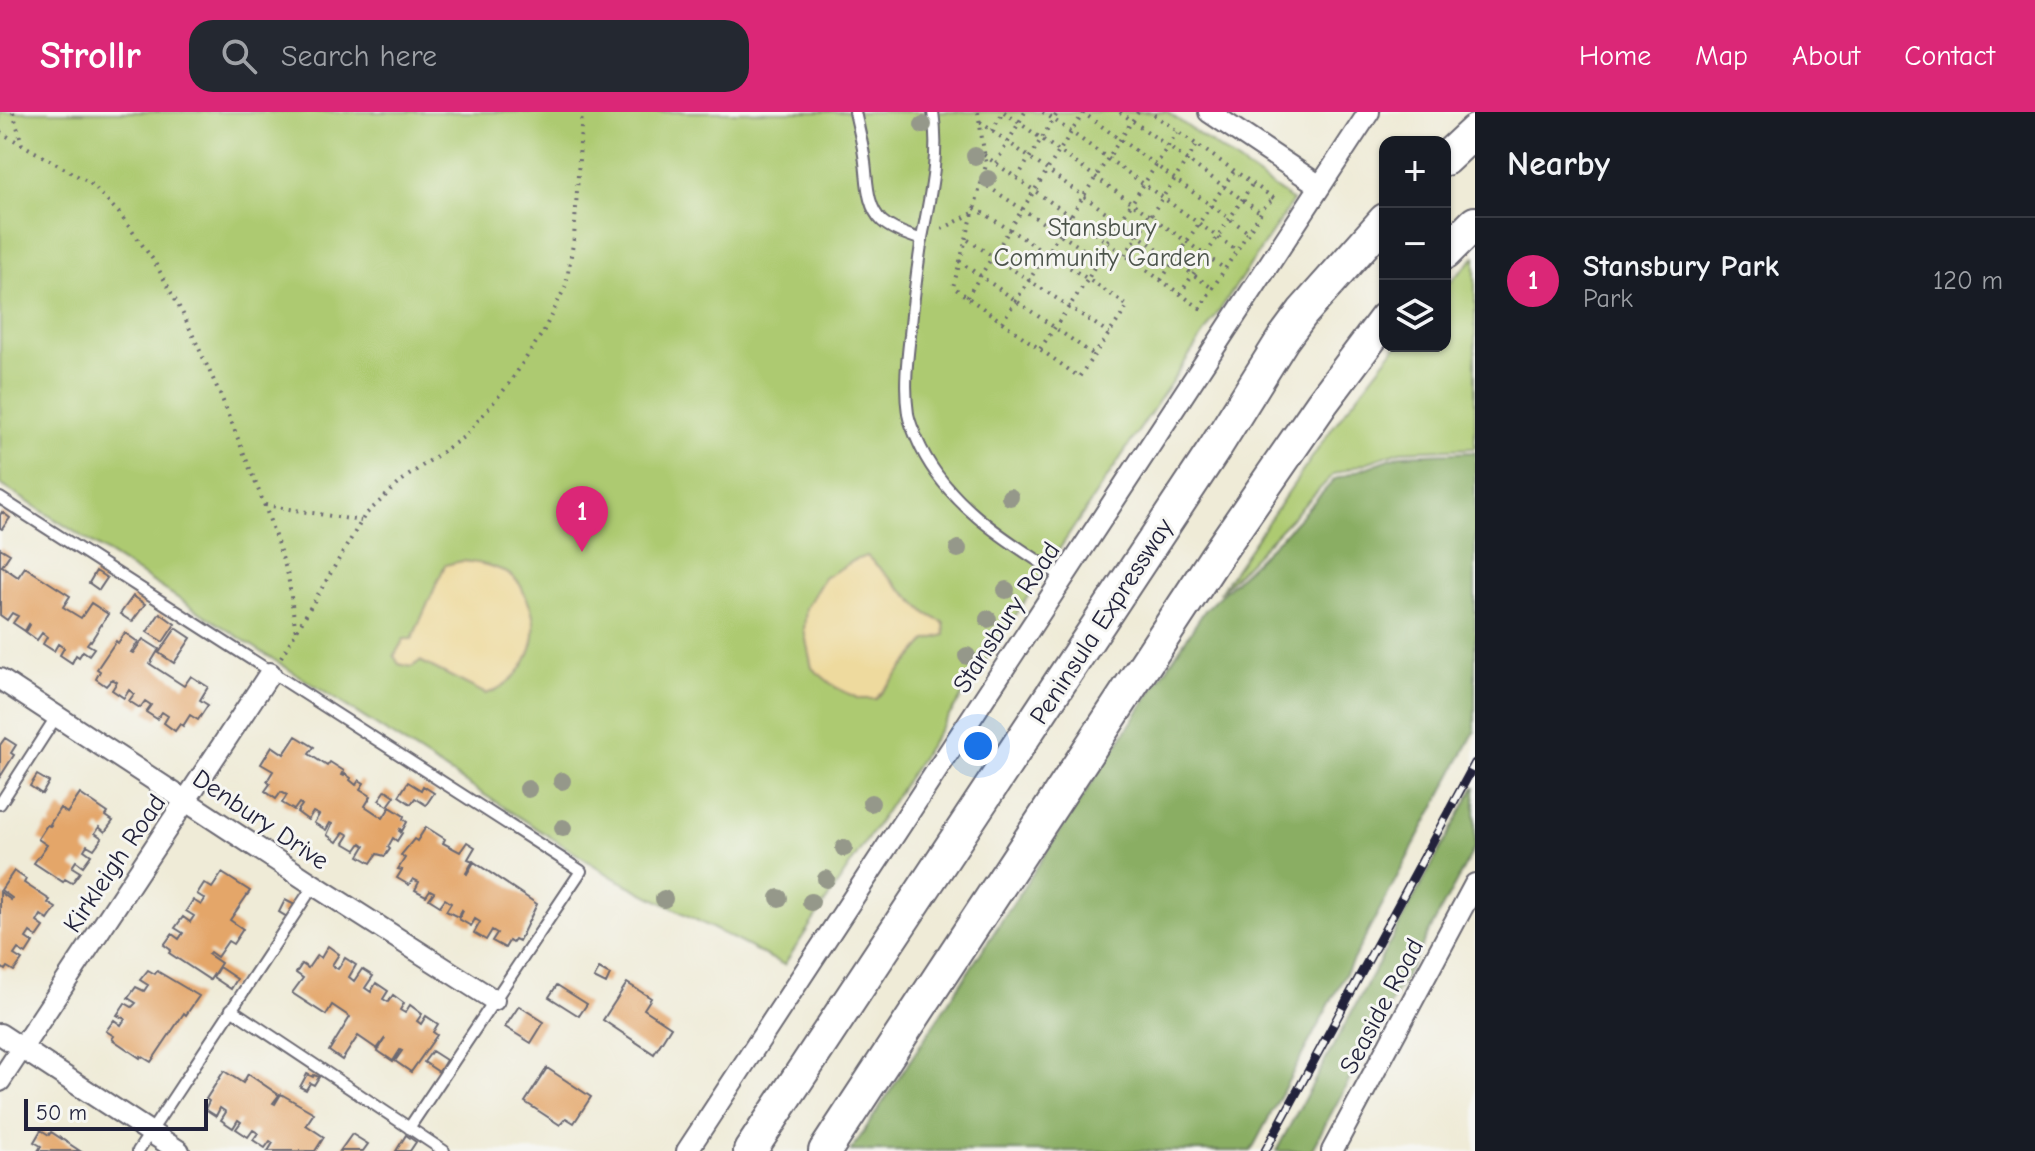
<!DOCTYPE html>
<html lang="en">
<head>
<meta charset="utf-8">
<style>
  :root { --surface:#171b24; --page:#242831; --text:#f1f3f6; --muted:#9ea1a6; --line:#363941; --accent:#db2777 }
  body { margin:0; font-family:"Comic Neue",sans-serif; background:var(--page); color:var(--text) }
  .controls { position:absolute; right:24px; top:24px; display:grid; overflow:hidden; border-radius:16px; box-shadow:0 2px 6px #0004 }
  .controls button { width:72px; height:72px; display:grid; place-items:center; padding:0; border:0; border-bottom:2px solid var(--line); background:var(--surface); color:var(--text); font:40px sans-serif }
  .scale { position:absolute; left:24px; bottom:20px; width:184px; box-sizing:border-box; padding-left:8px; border:4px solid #22223b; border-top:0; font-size:22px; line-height:28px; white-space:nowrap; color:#22223b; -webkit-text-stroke:6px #f6f6f2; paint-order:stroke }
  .you { position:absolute; left:978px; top:634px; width:28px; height:28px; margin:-20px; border:6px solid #fff; border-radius:50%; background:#1a73e8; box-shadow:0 0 0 12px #1a73e833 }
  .badge { display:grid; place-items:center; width:52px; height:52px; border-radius:50%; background:var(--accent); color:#fff; font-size:26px; font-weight:700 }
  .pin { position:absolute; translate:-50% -66px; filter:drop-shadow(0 2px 4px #0008) }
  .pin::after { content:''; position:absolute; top:42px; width:28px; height:24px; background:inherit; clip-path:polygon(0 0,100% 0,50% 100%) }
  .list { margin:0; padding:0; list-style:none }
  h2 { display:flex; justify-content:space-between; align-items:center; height:104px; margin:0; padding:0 32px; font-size:34px }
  h2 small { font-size:26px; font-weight:400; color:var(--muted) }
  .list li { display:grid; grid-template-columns:52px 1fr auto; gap:24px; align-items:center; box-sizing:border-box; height:128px; padding:0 32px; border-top:2px solid var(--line) }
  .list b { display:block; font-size:30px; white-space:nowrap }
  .list p { margin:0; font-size:26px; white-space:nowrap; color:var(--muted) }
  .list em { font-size:26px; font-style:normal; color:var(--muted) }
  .icon { flex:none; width:44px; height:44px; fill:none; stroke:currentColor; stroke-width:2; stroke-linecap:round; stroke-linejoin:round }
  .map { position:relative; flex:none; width:1475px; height:1039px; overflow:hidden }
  header { display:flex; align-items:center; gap:48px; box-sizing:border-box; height:112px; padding:0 40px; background:var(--accent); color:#fff }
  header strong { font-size:38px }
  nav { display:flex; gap:44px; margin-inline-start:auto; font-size:28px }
  .search { width:560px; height:72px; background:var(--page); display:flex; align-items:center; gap:20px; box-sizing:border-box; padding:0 28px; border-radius:24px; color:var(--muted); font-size:30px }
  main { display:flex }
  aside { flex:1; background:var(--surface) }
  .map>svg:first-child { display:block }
  .green { fill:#adca71; stroke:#687656; stroke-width:2 }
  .forest { fill:#8aae63; stroke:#56684f; stroke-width:2 }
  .sand { fill:#eeda9e; stroke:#887e6c; stroke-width:2 }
  .building { fill:#e4a669 }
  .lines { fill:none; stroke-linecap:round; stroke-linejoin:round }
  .service-casing { stroke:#6a6872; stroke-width:14 }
  .minor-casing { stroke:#6a6872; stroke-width:24 }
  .primary-casing { stroke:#6a6872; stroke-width:36 }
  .path { stroke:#6a6872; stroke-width:4; stroke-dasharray:2 6; stroke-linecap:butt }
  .service { stroke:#fff; stroke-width:10 }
  .minor { stroke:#fff; stroke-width:20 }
  .primary { stroke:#fff; stroke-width:32 }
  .rail-casing { stroke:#22223b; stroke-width:9 }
  .rail { stroke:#f6f6f2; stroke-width:6; stroke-dasharray:18; stroke-linecap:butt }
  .tree { fill:#95988a }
  .labels { text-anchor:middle; stroke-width:6; stroke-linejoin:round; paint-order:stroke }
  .park-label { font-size:26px; fill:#4c544b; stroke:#f6f6f2 }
  .street-label { font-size:26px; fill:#22223b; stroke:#f6f6f2 }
</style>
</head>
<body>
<header>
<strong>Strollr</strong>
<div class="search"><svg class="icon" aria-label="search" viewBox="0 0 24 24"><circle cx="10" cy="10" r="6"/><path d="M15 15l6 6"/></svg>Search here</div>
<nav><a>Home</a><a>Map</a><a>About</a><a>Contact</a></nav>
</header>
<main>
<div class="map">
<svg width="1475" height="1039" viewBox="0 0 1475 1039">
  <rect width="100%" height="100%" fill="#f6f6f2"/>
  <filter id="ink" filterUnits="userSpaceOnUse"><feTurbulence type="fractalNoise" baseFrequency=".0125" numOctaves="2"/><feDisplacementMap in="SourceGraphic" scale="16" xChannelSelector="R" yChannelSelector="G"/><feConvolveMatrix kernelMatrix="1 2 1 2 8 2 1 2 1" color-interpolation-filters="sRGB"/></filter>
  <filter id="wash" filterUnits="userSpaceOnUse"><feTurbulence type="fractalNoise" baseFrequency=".006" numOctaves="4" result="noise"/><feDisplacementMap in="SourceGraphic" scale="32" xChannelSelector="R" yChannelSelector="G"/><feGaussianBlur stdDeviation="1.8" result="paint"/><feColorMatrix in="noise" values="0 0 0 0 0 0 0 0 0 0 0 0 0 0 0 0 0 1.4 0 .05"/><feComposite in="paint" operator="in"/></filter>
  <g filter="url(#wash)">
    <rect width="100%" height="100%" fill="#efebd7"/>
    <path class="green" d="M0,0h1167l126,89 -221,329 -288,435 -170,-87 -614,-394z
      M1475,145v191l-75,3 -66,23 -115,119 114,-166 63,-81h49v-59z"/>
    <path class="forest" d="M1475,340v279l-224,420h-400l354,-541 81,-78 49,-53 65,-24z
      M1475,674v61l-164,304h-35z"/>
    <path class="sand" d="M867,444l60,58 17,9 1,12 -18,5 -51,59h-17l-24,-12 -23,-19 -8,-38 2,-22 18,-30 31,-18z
      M462,449c20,2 43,6 57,22 3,4 5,11 8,16 19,39 -2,81 -41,95l-66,-33 -8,6 -13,-3 -5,-8 10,-17h8l33,-74z"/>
    <g id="blocks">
      <path class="building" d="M2,400l8,6 -8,11 -2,-1v-13z
        M0,436l10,6 -8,12 16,11 7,-10 45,29 -7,11 18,11 10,-15 17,11 -17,27 -1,-1 -3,4 7,4 -5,7 -6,-4 -4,6 -3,-2 -4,8 -12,-8 4,-7 -6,-4 -4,7 -11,-7 4,-7 -5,-4 -5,7 -11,-8 4,-7 -1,-1 -4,7 -12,-8 5,-7 -6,-3 -5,7 -7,-5z
        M96,459l11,7 -8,12 -10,-7z
        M133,484l12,8 -13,18 -12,-8z
        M160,501l15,11 -12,18 -16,-10z
        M176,516l15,10 -17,25 -15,-10z
        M125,521l13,9 -7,10 2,1 10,-14 16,10 -9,15 34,22 7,-10 17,11 -8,13 8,5 -10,15 -8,-5 -7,11 -3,-2 -5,7 -11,-8 4,-7 -6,-4 -5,7 -11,-7 5,-7 -6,-4 -5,7 -11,-7 5,-7 -5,-4 -5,8 -12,-8 5,-8 -5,-3 -6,7 -10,-7 4,-8 -3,-2 19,-28 2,2z
        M296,624l18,11 -5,7 18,12 3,-4 14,9 -2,4 2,1 1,-2 6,4 -1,2 6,5 3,-5 5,3 -4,6 11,7 -6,10 18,12 7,-11 14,9 -1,3 4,3 -5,9 -2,-2 -1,2 3,2 -5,8 -4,-3 -5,9 2,2 -5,7 -8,-2 -6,9 -12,-7 6,-10 -4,-3 -5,7 -12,-7 5,-8 -5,-3 -7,10 -10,-7 5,-11 -2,-1 -4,7 -12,-7 5,-8 -6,-3 -5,8 -11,-8 5,-7 -3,-2 -5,7 -12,-7 5,-8 -6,-3 -5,7 -11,-8 5,-7 -3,-3 6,-10 -12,-7 11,-18 12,8z
        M5,626l11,7 -5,8 3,2 -14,22v-32z
        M37,663l12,7 -7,12 -12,-8z
        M408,670l13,8 2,-4 11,7 -8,12 -11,-7 -4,6 -12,-8z
        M386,678l9,6 -7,10 -9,-6z
        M80,682l28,19 -2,3 7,5 -8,11 -6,-5 -4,6 7,5 -8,11 -7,-4 -3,5 7,5 -8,11 -7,-5 -4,6 8,5 -8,11 -7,-4 -2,3 -29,-19 13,-18 -9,-6 9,-14 3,1 1,-1 -1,-1 10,-16 7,5z
        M426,715l19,12 -2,4 17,9 7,-10 8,5 -7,12 5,2 -7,12 1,1 7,-12 63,42 -18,37 -4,-2 -3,4 -3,-2 -4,7 -13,-7 5,-8 -5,-3 -6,10 -12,-7 6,-11 -5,-3 -4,7 -12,-7 4,-8 -1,-1 -4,7 -12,-6 5,-8 -6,-4 -5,7 -11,-7 5,-7 -4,-2 -4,6 -11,-6 4,-8 -6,-3 -4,6 -12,-7 5,-8 -4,-1 7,-11 -4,-3 13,-16 3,2z
        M14,759l12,8 -2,4 26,17 -2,3 8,5 -8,12 -7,-5 -4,7 7,5 -7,10 -7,-5 -4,6 7,5 -7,11 -8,-5 -4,6 8,5 -8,11 -7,-4 -2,3 -5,-4v-74l11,8 1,-2 -11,-8z
        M222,761l28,18 -20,29 13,9 -10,15 -5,-3 -11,16 -7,-5 -2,2 13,9 -11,17 -41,-27 2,-3 -7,-5 8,-11 7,5 4,-6 -8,-5 8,-11 7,5 4,-6 -8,-5 7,-11 8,5 4,-6 -8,-5 7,-11 8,5z
        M285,788l10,5 -6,13 -10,-6z
        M328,834l11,8 -7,11 4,3 2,1 7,-11 11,7 -7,12 5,4 8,-12 11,7 -8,12 6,4 5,-9 12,8 -5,8 5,3 5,-7 11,8 -4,7 5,3 5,-8 12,9 -5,7 4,3 5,-8 12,8 -5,8 4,3 -26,37 -16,-11 7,-10 -2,-1 -7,11 -15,-10 7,-13 -8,11 -19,-13 -16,24 -13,-9 21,-34 -18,-12 -6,10 -34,-22 11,-15 -7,-5 6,-9 6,4 9,-13 4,3z
        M219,855l18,12 -6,10 -18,-12z
        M599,857l11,6 -4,9 -12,-6z
        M148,858l7,4 2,-3 42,25 -13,19 -2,-2 -33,49 -10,-6 -1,2 -28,-19 2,-3 -8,-5 8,-11 7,5 4,-6 -8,-4 8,-12 7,4 4,-4 -8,-5 8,-11 8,4 4,-6 -8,-5z
        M627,871l24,15 -7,11 27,18 -17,27 -51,-34z
        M557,873l30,19 -8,12 -30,-19z
        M519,894l25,16 -13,21 -26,-16z
        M432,939l14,9 -7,12 -15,-10z
        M547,956l44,29 -17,26 -8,-5 -6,7 -35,-23z
        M224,959l19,12 5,-9 31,21 -6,8 2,1 6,-10 33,19 -8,12 18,12 -9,14h-47l5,-8 -3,-2 -5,7 -12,-8 5,-7 -5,-3 -5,7 -12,-8 5,-7 -3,-2 -5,8 -12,-8 5,-8 -6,-4 -4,8 -11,-7 4,-8 -3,-2z
        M307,962l6,3 1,-2 5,2 -5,8 -4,-2 -4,7 -6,-3z
        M41,1018l8,5 2,-3 29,19h-42l3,-5 -7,-4z
        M352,1022l16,10 -5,7h-23z
        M406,1023l10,7 -6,9h-14z"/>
    </g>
  </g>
  <g filter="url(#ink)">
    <use href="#blocks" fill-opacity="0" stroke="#6a6872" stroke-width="2"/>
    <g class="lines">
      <g class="service-casing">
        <path id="service" d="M855,0c3,14 7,29 9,43 4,22 1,50 18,66 11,10 27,14 40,19
          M933,0c7,43 -3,84 -11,126 -5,33 -9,64 -12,97 -3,26 -6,52 -2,79 2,11 8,23 13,34 29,59 88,94 142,129
          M0,386l581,373 -172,257
          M0,692l56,-87
          M231,897l213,142
          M138,1039l176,-266"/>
      </g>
      <g class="minor-casing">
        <path id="minor" d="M1209,0l111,74
          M0,567l314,206 180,115
          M0,922l179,117
          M0,969l270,-408
          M687,1039l682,-1039
          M1332,1039l143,-267"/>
      </g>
      <g class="primary-casing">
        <path id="primary" d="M1445,47l30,-28
          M1445,141l30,-30
          M750,1039l465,-703 68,-109 20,-27 82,-92
          M825,1039l392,-596 105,-152 63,-84"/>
      </g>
      <path class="path" d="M13,0l9,32
        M978,0l8,53 -33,122 126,90 49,-71 -40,-27 19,-37 93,66 67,-105 8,-4 -125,-87
        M1004,0l221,157
        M1043,0l193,138
        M1082,0l166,120
        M1120,0l141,101
        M980,10l232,166
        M992,19l11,-19
        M0,20l90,51 29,30 35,48 29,53 38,82 45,113 22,66 8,58
        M984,43l123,87 70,-110
        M996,51l29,-51
        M1017,66l41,-66
        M981,70l117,77
        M975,96l113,71 -48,70
        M942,117l31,-16
        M968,128l141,93
        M1125,143l72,-110
        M959,149l135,94
        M1161,168l73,-109
        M1180,182l73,-111
        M967,185l117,-185
        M1002,210l136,-210
        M265,393l96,16
        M281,545l84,-142 40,-37 60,-42 44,-52 34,-52 23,-47 8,-47 8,-126"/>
      <use href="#service" class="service"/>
      <use href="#minor" class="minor"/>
      <use href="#primary" class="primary"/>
      <g class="rail-casing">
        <path id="rail" d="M1265,1039l210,-388"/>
      </g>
      <use href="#rail" class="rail"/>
    </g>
    <g class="tree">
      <circle cx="923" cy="13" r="9"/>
      <circle cx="975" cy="44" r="9"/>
      <circle cx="988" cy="67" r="9"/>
      <circle cx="1010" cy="385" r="9"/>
      <circle cx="958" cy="437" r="9"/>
      <circle cx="1006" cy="478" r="9"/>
      <circle cx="988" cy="507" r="9"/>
      <circle cx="967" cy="544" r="9"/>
      <circle cx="562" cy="669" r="9"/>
      <circle cx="528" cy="677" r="9"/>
      <circle cx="871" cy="691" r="9"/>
      <circle cx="563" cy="716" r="9"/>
      <circle cx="844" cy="736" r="9"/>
      <circle cx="826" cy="767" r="9"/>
      <circle cx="779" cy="786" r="9"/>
      <circle cx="664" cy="787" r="9"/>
      <circle cx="811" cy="790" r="9"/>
    </g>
  </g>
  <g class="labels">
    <g class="park-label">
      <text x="1102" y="124">Stansbury<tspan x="1102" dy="30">Community Garden</tspan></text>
    </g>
    <g class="street-label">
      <text transform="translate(1006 505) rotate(-57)" y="9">Stansbury Road</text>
      <text transform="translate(1101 509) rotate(-57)" y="9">Peninsula Expressway</text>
      <text transform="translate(261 707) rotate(34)" y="9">Denbury Drive</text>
      <text transform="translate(114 751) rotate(-56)" y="9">Kirkleigh Road</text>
      <text transform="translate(1381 894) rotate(-62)" y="9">Seaside Road</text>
    </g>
  </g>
</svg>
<div class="controls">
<button>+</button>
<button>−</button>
<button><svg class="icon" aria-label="layers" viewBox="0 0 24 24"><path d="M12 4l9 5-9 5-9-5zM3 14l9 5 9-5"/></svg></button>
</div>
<div class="scale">50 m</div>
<div class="you"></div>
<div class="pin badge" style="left:582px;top:440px">1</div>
</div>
<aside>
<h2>Nearby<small></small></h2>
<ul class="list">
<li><span class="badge">1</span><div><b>Stansbury Park</b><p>Park</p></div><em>120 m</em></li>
</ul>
</aside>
</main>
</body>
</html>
